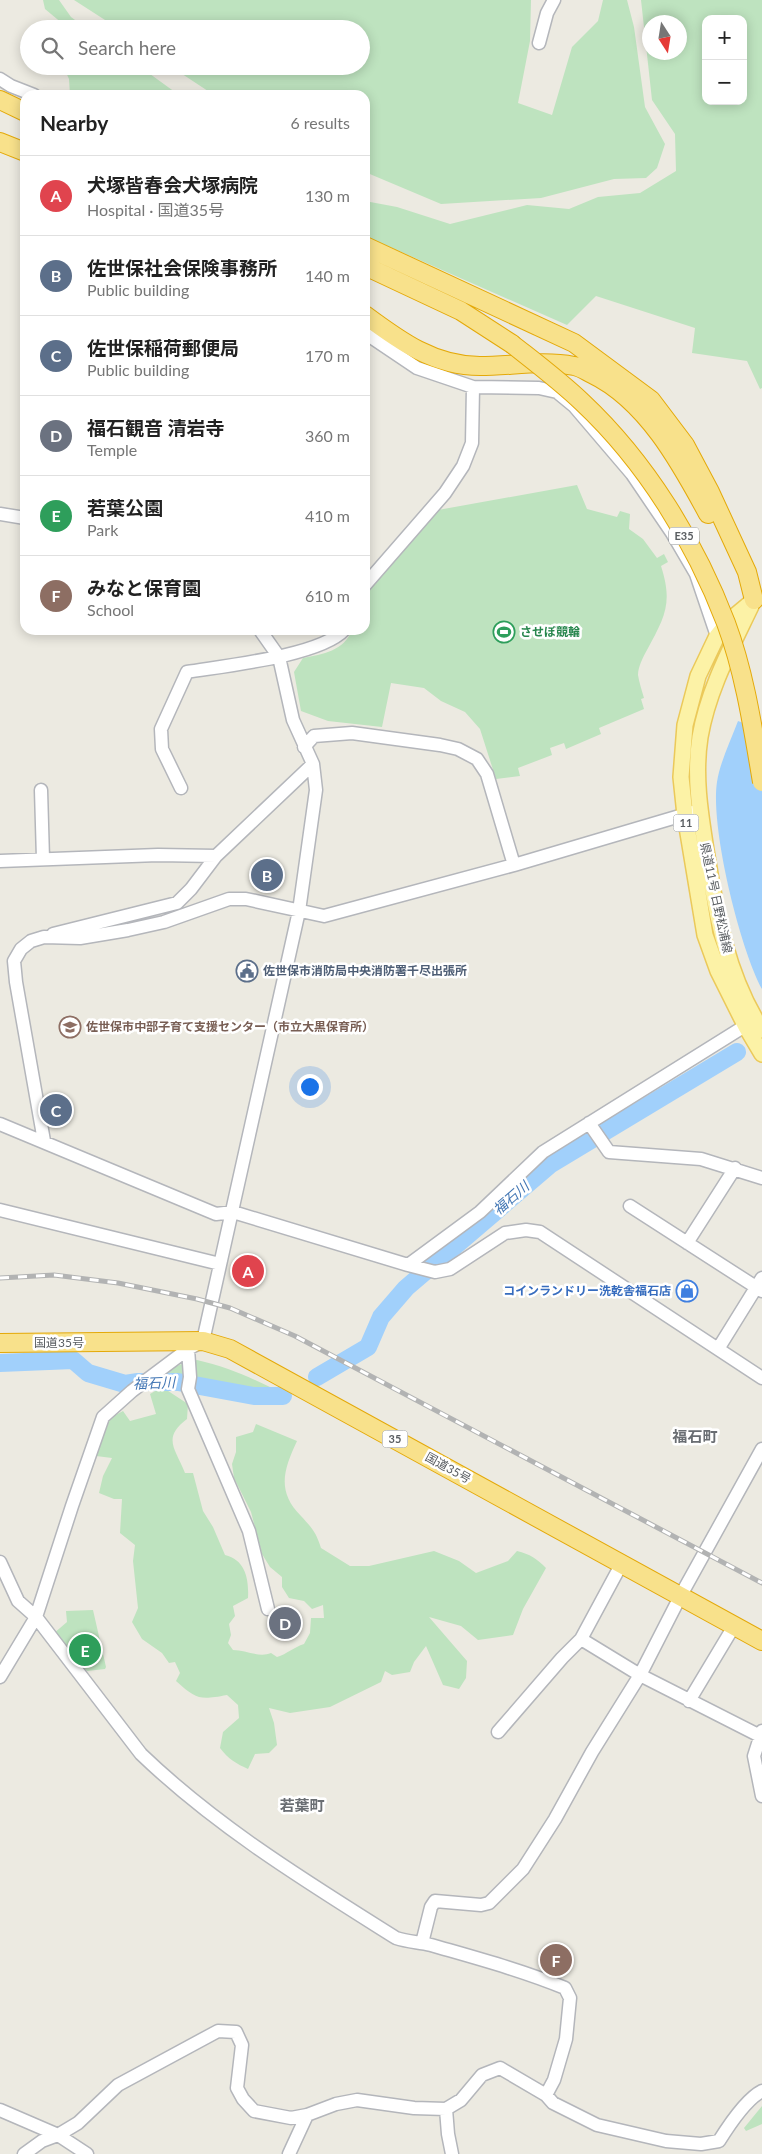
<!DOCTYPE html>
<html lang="en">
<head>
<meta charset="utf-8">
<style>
  :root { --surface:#fff; --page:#f6f6f6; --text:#222; --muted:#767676; --line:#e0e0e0; --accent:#db2777 }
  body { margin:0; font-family:Lato,"Noto Sans JP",sans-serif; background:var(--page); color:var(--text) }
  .controls { position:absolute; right:15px; top:15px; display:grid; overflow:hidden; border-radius:10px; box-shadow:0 2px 12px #0003 }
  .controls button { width:45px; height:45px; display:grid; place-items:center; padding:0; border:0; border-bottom:1px solid var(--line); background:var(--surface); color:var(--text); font:25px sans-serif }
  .compass { position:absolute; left:642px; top:15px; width:45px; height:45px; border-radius:50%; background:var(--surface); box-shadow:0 2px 12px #0003; rotate:168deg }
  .you { position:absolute; left:309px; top:1086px; width:18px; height:18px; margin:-12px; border:4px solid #fff; border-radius:50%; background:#1a73e8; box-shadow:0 0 0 8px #1a73e833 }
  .badge { display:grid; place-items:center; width:32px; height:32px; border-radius:50%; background:var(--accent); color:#fff; font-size:16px; font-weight:700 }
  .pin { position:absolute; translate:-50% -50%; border:2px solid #fff; box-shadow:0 1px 5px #0006 }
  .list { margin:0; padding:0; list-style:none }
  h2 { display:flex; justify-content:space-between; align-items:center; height:65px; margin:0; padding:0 20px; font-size:21px }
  h2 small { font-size:16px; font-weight:400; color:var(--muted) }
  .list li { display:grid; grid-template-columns:32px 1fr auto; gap:15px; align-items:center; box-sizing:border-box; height:80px; padding:0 20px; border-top:1px solid var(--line) }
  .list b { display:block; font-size:19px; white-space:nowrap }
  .list p { margin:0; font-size:16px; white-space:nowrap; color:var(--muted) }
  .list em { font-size:16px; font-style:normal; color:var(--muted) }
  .icon { flex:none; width:28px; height:28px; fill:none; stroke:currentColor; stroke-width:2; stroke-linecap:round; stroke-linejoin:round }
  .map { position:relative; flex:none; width:762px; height:2154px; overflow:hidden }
  .search { position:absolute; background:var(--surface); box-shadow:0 2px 12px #0003; left:20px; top:20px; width:350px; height:55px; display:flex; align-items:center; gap:12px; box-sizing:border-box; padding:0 18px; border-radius:28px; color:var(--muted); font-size:19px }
  .panel { position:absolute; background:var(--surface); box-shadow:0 2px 12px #0003; left:20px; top:90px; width:350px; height:545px; border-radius:15px }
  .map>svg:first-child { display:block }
  .green { fill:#bee3bf; fill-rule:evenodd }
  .water { fill:#a1d0fb }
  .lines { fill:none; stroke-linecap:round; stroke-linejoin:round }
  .river { stroke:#a1d0fb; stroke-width:18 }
  .minor-casing { stroke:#b4b6bb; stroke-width:15 }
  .major-casing { stroke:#ebc95a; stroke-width:18 }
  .highway-casing { stroke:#e4a909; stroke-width:20 }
  .minor { stroke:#fff; stroke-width:12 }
  .major { stroke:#fcf2a6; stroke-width:15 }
  .highway { stroke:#f8e18b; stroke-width:18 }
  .rail-casing { stroke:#b2b3b3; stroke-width:5 }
  .rail { stroke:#fff; stroke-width:3; stroke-dasharray:9; stroke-linecap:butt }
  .highway-bridge-casing { stroke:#e4a909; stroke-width:20; stroke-linecap:butt }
  .highway-bridge { stroke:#f8e18b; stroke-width:18 }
  .labels { text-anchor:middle; stroke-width:5; stroke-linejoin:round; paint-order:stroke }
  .shield { fill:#fff; stroke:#8b8e90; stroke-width:1 }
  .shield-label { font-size:11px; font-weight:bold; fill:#595d61 }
  .leisure-label { font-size:12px; font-weight:bold; fill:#27864d; stroke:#fff; text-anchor:start }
  .street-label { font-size:12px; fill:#595d61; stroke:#fff }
  .service-label { font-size:12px; font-weight:bold; fill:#4e5e75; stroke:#fff; text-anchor:start }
  .education-label { font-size:12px; font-weight:bold; fill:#785e54; stroke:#fff; text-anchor:start }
  .shop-label { font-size:12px; font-weight:bold; fill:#366cbe; stroke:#fff; text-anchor:end }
  .water-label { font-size:14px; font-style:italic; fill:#4276b4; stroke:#fff }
  .quarter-label { font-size:15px; font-weight:bold; fill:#6a6e73; stroke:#fff }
</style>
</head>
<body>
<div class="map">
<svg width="762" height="2154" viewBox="0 0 762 2154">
  <rect width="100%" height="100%" fill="#eceae1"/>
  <path class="green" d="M43,0h16l12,17 16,12h-18l-24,-20z
    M74,0h457l-1,41 -12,62 34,12 20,-68 26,-26 5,-21h24l7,27 11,80 20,37 -8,24 -11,10 -32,1 -73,19 -100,6 -76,-32v-77h-151l-44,-29h191v-37h-242z
    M641,0h121v388l-2,1 -13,-28 -55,-8 3,-25 -99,-32 -29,29 -202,-89v-35l32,6 53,17 77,-19 42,4 29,-12 42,-4 36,-22 -1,-37 -23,-34zM706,19h37v82h-37zM650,22h30v30h-30z
    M63,66h76l40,29h-109l-1,-16z
    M577,485l10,24 30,8 3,-6 10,3 -1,15 14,10 14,19 7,-4 4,8 -7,4c12,37 4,51 -14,84 -4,7 -9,17 -9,25 1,7 4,16 6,23l-3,1 3,10 -45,19 2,6 -35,15 -2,-6 -14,5 2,7 -34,13 2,8 -24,3 -16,-50 -15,-17 -24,-11 -17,-13 -33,-5 -9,44 -54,-6 -27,-10 -7,-39 9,-14c20,-4 41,-7 49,-28h13v-34l10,-18 63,-68z
    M197,1360c31,7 57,19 85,33l-3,4 -113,-21c5,-10 20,-14 31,-16z
    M162,1387l26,17 -1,15c-25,19 -12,29 -2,54h8l10,38 10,16 12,28c21,5 24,25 23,43l-15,8 2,10 -6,8 2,11 -3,8 5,7c13,0 26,8 38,3l6,4c10,-3 17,-10 27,-13l6,-11 1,-15h13l-1,-13 -11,4 -8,-8 -15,-3 -7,-11v-10l-12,-10 -8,-13 -11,-42 -17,-34 -2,-14 4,-12v-15l17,-5 3,-8 41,17c-13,28 -21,50 4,75 11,12 15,16 20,32l29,18h19l65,-15 25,10 17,12 32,-12 9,-10c13,3 20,8 29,17l-23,41 -10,26 -35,5 -17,-14 -32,-9 38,44 -1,17 -7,11 -16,-4 -17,-39 -12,16 -4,10 -18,3 -7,-4 -4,11 -51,25 -40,6 -21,-5 5,15 3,22 -8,8 -14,1 -7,15c-11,-5 -20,-10 -28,-21l3,-16 16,-14 -1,-13 -11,-10c-27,5 -30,5 -51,-14l4,-8 -5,-11 -6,1 -7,-10 -20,-14 -10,-17 6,-14 -5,-47 2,-16 -15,-12 2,-34h-8l-15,-6 4,-17 9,-18 -16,-2v-11l10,-25 17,-9 7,10 26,-7 -6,-20z
    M93,1610l13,57 -1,2 -18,2 -34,-37 14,-12 -1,-11z
    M762,2106v18l-16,7 -2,-3z"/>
  <path class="water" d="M738,721l24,9v259c-22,-40 -52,-162 -45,-207 3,-20 14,-42 21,-61z"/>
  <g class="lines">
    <path class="river" d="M0,1363l73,-3 15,13 37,11 13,-2h40l76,14h29
      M317,1377l51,-30 13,-30 25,-29 145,-124 186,-112"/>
    <g class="minor-casing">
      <path id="minor" d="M539,43l8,-30 7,-13
        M0,79l11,7 23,9
        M365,333l52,35 56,19 66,1 18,4 17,14 58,68 40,59 24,41 21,62
        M0,514l25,4
        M365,585l80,-92 18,-27 9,-23 1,-56
        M304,747l10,-11 38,-3 88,12 18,4 19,10 10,15 27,91
        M181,788l-19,-39 -1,-20 26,-57c36,-6 133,-16 157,-42
        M41,790l2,69
        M0,861l158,-6 58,1
        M53,934l124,-31 14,-14 25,-33 97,-92
        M589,1123l20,29 92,7 61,19
        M0,1124l216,90 17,-2 175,53 27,7 15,-3 55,-36 21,-3 14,2 222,146
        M44,1141l-28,-159 -2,-21 7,-12 10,-8 13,-4 36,1 48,-8 36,-8 65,-23h17l78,17 190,-51 186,-55
        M630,1206l132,85
        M0,1210l220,54
        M687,1243l48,-75
        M408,1265l72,-53 63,-60 210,-131
        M188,1349l2,28 -2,12 61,142 19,78
        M718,1349l44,-71
        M0,1562l18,39 18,16 105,137c76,73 166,128 255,184 12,4 23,4 35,7 45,13 90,25 134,43l5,10 -4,41 -12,41 -8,15
        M581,1639l59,36 120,61
        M0,1677l36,-60 36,-111 31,-89 29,-26 56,-42 15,-8 96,-430 17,-121 -3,-26 -20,-44 -14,-63 -19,-27
        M689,1701l45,-75
        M762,1731l-8,25 8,40
        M498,1732l64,-74 19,-19 41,-76
        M422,1943l9,-36 4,-6 46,4 8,-2 34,-34 32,-50 37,-67 48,-77 41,-80 81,-146
        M446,2109l2,25 4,20
        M0,2110l58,25 29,19
        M24,2154l18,-13 16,-6 20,-12 40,-38 100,-54 18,1 6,13 -5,43 6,11 11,12 37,7 16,-3 29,-11 21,-4 57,8 32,1 15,-9 21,-25 18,-7 46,27 7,8 44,22 69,16 35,3 18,-3c10,-16 27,-42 43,-50
        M289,2154l18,-39"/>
    </g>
    <g class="major-casing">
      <path id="major" d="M754,600l-24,20 -13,16 -19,40 -13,49 -4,52 4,38 20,120 13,36 28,56 16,27
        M751,606c-20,42 -43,84 -51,131 -6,38 0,75 6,113 10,63 21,126 56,180"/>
    </g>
    <g class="highway-casing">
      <path id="highway" d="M0,100l25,12
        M0,142l25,10
        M365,246l209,97 77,57 34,45 25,47 37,80 7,28
        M365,266l96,45 51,33
        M365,315c35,26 69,51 115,51 31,0 64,-6 94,0 6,1 12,5 18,8 54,26 88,88 116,140
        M0,1343l203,-2 27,8 532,292"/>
    </g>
    <use href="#minor" class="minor"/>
    <use href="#major" class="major"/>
    <use href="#highway" class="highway"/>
    <g class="rail-casing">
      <path id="rail" d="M0,1278l54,-3 64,8 79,16 33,9 65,28 467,247"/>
    </g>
    <use href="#rail" class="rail"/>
    <g class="highway-bridge-casing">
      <path id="highway-bridge" d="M512,344c24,19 48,37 70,58 64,60 113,140 144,221 19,51 27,106 36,159"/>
    </g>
    <use href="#highway-bridge" class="highway-bridge"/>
  </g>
  <defs>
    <g id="stadium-ring" transform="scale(1.125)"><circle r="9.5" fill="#fff" stroke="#2e9e5b" stroke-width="1.5"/><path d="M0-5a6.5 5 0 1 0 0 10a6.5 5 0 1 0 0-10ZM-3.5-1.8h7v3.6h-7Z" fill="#2e9e5b"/></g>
    <g id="civic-ring" transform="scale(1.125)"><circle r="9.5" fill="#fff" stroke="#5c6f8a" stroke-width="1.5"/><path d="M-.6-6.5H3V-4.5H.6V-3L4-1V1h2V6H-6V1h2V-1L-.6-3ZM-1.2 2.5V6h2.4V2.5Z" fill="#5c6f8a"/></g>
    <g id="school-ring" transform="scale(1.125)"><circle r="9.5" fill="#fff" stroke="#8d6e63" stroke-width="1.5"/><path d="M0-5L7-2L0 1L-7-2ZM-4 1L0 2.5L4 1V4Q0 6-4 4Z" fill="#8d6e63"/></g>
    <g id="shop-ring" transform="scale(1.125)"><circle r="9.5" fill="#fff" stroke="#3f7fe0" stroke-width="1.5"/><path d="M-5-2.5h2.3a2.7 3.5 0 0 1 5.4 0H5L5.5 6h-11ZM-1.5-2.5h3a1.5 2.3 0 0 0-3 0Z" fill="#3f7fe0"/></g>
  </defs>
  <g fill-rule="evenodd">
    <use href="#stadium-ring" x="504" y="632"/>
    <use href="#civic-ring" x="247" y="971"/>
    <use href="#school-ring" x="70" y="1027"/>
    <use href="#shop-ring" x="687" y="1291"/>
  </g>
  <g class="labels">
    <g class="shield">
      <rect x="669" y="527.5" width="30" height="17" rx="4"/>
      <rect x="673.5" y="814.5" width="25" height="17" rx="4"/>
      <rect x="382.5" y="1430.5" width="25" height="17" rx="4"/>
    </g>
    <g class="shield-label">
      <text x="684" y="540">E35</text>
      <text x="686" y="827">11</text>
      <text x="395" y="1443">35</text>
    </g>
    <g class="leisure-label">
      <text x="520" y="636">させぼ競輪</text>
    </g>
    <g class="street-label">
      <text transform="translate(716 898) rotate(78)" y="4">県道11号 日野松浦線</text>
      <text x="59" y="1347">国道35号</text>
      <text transform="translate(448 1468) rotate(29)" y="4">国道35号</text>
    </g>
    <g class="service-label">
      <text x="263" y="975">佐世保市消防局中央消防署千尽出張所</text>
    </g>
    <g class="education-label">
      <text x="86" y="1031">佐世保市中部子育て支援センター（市立大黒保育所）</text>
    </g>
    <g class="shop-label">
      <text x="671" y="1295">コインランドリー洗乾舎福石店</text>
    </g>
    <g class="water-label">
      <text transform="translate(511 1198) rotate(-41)" y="5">福石川</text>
      <text transform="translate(154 1383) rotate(-2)" y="5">福石川</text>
    </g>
    <g class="quarter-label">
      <text x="695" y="1442">福石町</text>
      <text x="302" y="1811">若葉町</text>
    </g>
  </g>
</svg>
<div class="controls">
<button>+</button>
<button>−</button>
</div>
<svg class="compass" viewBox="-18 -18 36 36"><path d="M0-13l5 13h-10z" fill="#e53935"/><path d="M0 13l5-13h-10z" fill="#767676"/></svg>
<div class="you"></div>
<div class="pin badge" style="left:248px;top:1271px;background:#e0444e">A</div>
<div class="pin badge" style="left:267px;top:875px;background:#5c6f8a">B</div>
<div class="pin badge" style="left:56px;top:1110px;background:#5c6f8a">C</div>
<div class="pin badge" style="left:285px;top:1623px;background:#6b7280">D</div>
<div class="pin badge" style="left:85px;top:1650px;background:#2e9e5b">E</div>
<div class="pin badge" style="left:556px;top:1960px;background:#8d6e63">F</div>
<div class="search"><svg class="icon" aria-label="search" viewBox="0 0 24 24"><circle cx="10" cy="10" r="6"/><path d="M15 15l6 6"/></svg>Search here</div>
<section class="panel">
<h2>Nearby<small>6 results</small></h2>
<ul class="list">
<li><span class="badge" style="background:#e0444e">A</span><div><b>犬塚皆春会犬塚病院</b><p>Hospital · 国道35号</p></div><em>130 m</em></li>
<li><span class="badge" style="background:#5c6f8a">B</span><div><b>佐世保社会保険事務所</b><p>Public building</p></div><em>140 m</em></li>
<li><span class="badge" style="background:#5c6f8a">C</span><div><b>佐世保稲荷郵便局</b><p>Public building</p></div><em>170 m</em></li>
<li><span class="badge" style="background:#6b7280">D</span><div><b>福石観音 清岩寺</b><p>Temple</p></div><em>360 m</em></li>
<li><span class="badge" style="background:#2e9e5b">E</span><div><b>若葉公園</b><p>Park</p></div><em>410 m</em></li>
<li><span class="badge" style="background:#8d6e63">F</span><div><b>みなと保育園</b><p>School</p></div><em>610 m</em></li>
</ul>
</section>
</div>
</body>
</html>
